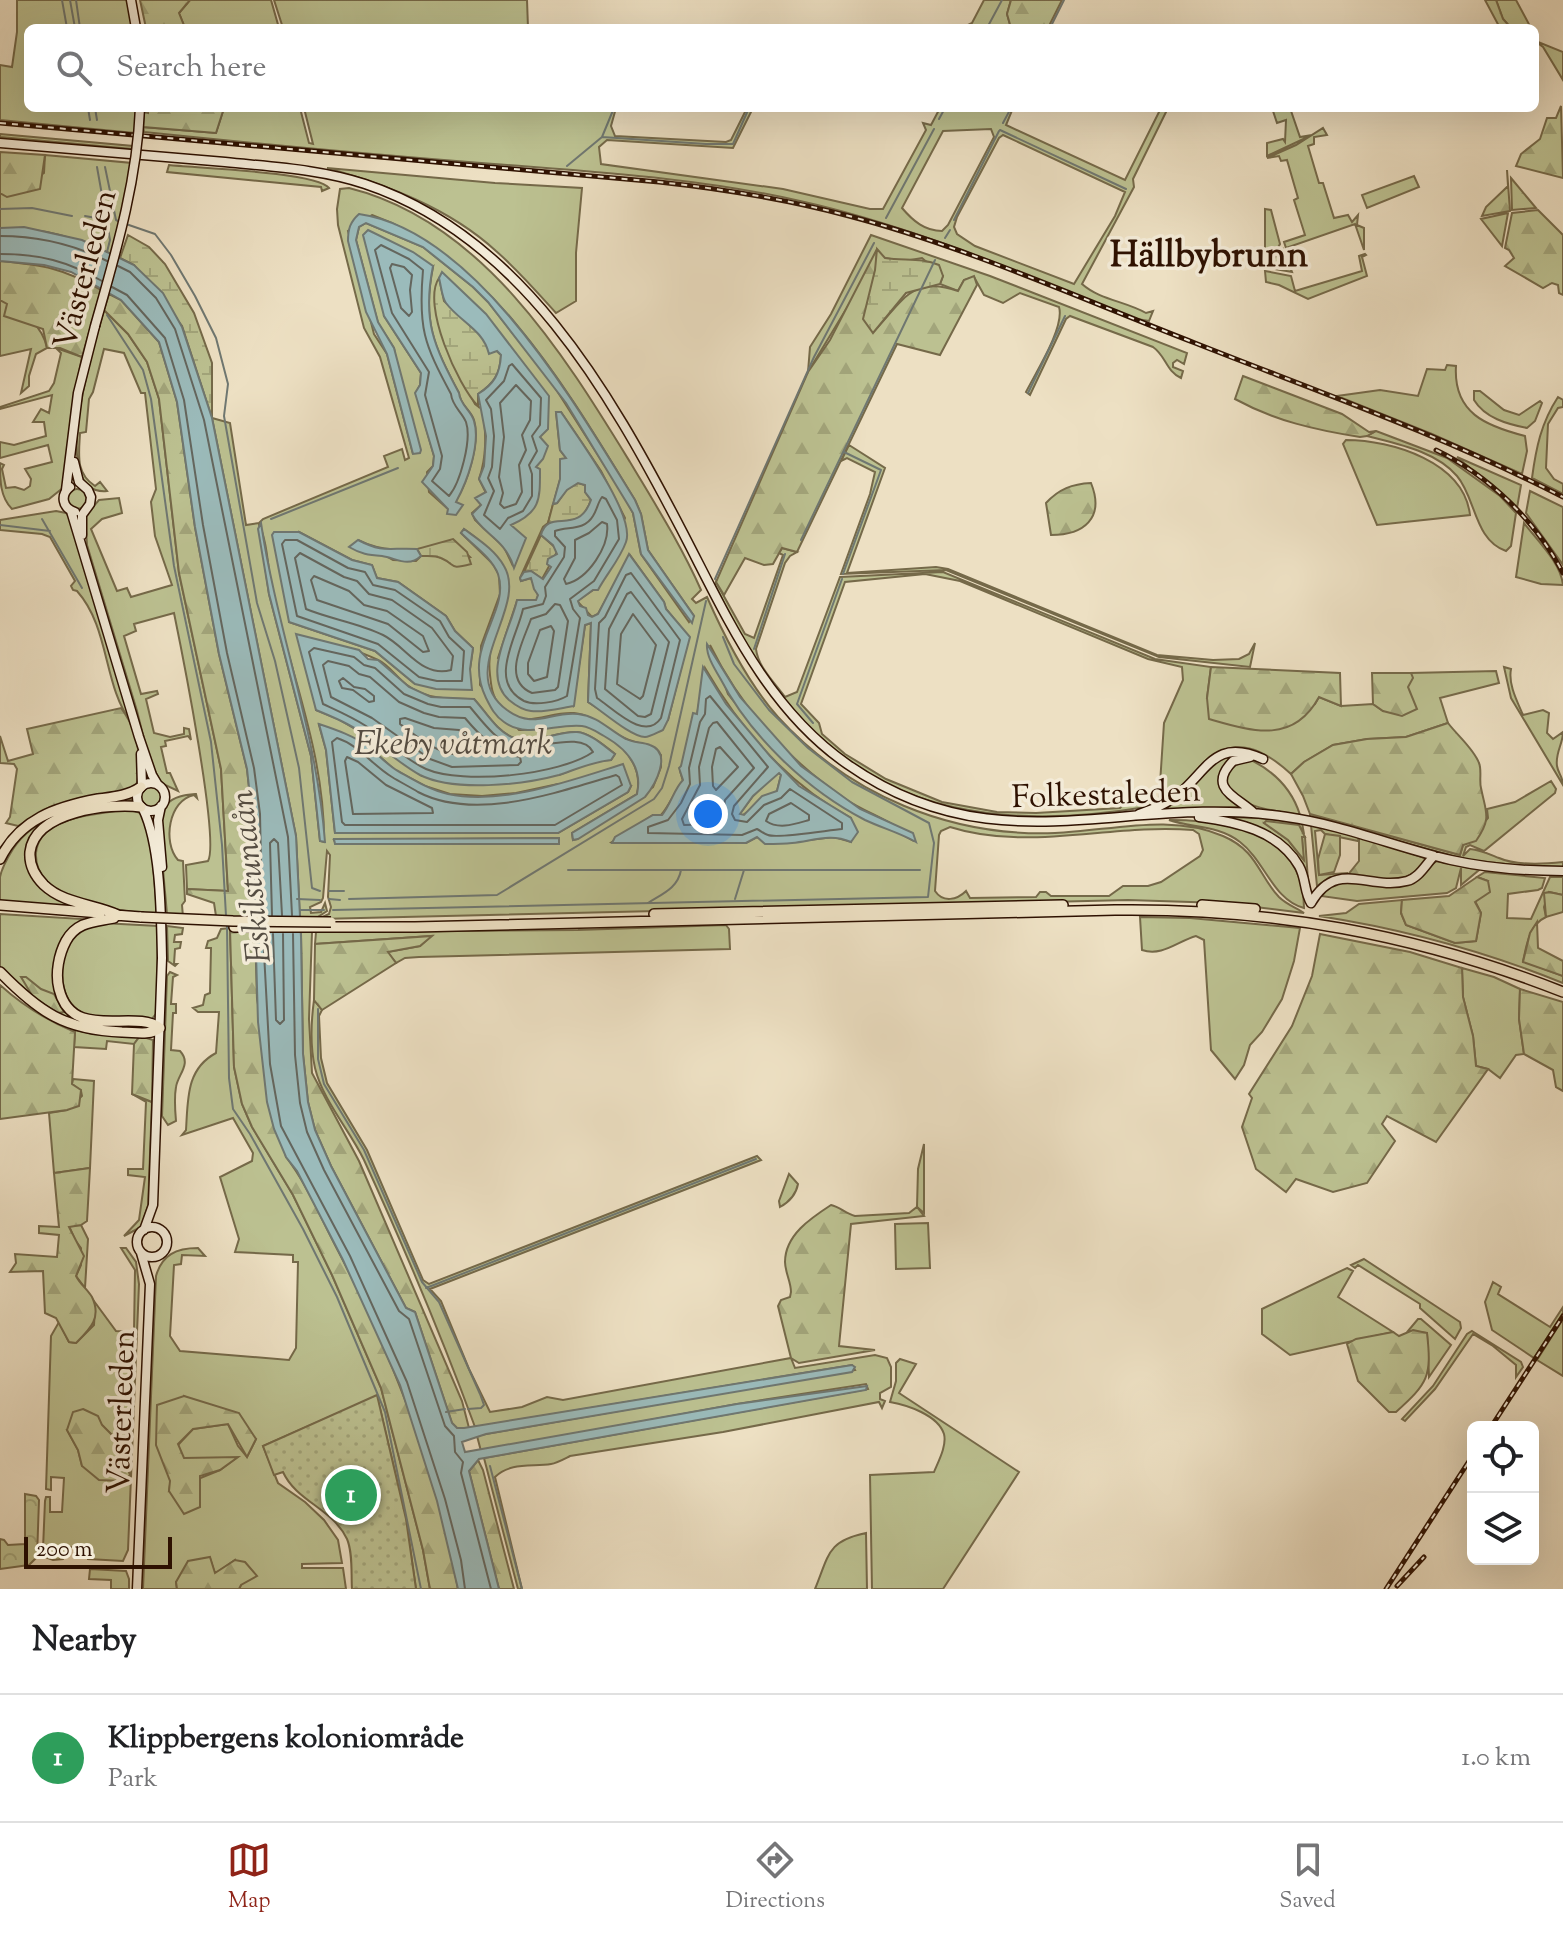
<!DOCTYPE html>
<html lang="en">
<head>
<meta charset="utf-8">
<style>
  :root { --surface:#fff; --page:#f2f2f2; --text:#202124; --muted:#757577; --line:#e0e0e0; --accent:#8f2418 }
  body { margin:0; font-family:"Sorts Mill Goudy",serif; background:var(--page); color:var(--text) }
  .controls { position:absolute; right:24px; bottom:24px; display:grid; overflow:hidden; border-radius:12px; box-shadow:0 8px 32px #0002 }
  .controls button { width:72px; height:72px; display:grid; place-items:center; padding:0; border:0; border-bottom:2px solid var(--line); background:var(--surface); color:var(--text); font:40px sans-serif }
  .scale { position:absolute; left:24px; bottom:20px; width:148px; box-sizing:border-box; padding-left:8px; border:4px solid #2e1101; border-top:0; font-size:22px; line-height:28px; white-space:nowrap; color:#2e1101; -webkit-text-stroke:6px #f3ebd8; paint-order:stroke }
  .you { position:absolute; left:708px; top:814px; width:28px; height:28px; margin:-20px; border:6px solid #fff; border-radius:50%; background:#1a73e8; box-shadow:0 0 0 12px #1a73e833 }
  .badge { display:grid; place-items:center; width:52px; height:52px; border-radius:50%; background:var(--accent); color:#fff; font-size:26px; font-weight:700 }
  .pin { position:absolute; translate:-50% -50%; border:4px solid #fff; box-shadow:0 2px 8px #0006 }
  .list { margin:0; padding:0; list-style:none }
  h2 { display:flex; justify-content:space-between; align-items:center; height:104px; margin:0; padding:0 32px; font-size:34px }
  h2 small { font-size:26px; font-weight:400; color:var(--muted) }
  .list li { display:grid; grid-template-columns:52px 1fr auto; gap:24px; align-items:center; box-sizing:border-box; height:128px; padding:0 32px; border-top:2px solid var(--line) }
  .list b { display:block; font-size:30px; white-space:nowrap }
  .list p { margin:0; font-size:26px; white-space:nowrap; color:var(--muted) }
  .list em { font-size:26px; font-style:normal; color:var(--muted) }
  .icon { flex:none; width:44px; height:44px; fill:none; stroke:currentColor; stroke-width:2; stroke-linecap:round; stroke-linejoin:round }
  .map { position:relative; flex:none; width:1563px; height:1589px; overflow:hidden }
  .search { position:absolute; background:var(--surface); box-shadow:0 8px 32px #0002; left:24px; right:24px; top:24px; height:88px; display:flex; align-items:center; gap:20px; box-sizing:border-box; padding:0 28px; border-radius:12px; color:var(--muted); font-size:30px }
  .sheet { height:232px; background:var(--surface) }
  nav { display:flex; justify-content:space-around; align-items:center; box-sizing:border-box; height:112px; border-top:2px solid var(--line); background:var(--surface); font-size:22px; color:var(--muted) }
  nav a { display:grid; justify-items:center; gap:4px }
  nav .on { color:var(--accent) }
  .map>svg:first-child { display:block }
  .grass { fill:#bcc191; stroke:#756949; stroke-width:2; fill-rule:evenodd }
  .forest { fill:url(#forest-firs); stroke:#756949; stroke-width:2 }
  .wetland { fill:url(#wetland-marsh); stroke:#756949; stroke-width:2 }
  .park { fill:url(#park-crowns); stroke:#756949; stroke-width:2 }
  .garden { fill:url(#garden-dots); stroke:#756949; stroke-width:2 }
  .water { fill:#9bbbbb; stroke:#6f7771; stroke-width:2; fill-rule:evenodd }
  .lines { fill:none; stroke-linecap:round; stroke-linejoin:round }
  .shore { stroke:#64665e; stroke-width:2 }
  .stream { stroke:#6f7771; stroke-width:2 }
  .secondary-casing { stroke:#2e1101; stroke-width:11 }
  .trunk-casing { stroke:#2e1101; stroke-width:12 }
  .secondary { stroke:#f3ebd8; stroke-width:8 }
  .trunk { stroke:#ede0c3; stroke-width:9 }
  .rail-casing { stroke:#2e1101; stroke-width:5 }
  .rail { stroke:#f3ebd8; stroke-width:2; stroke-dasharray:6; stroke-linecap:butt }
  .secondary-bridge-casing { stroke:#2e1101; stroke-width:11; stroke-linecap:butt }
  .trunk-bridge-casing { stroke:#2e1101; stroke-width:12; stroke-linecap:butt }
  .secondary-bridge { stroke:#f3ebd8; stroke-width:8 }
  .trunk-bridge { stroke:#ede0c3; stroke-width:9 }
  .labels { text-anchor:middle; stroke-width:7; stroke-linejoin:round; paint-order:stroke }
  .street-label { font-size:32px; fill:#2e1101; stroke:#f3ebd8 }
  .water-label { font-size:34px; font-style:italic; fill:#544c42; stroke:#f3ebd8 }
  .quarter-label { font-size:36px; font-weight:bold; fill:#2e1101; stroke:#f3ebd8 }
</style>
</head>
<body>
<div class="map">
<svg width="1563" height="1589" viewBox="0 0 1563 1589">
  <defs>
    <pattern id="forest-firs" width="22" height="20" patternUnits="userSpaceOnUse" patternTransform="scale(2)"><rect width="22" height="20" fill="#bcc191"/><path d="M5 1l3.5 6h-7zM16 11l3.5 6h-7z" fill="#a2a57b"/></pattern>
    <pattern id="wetland-marsh" width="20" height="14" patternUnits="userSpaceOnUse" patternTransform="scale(2)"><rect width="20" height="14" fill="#bcc191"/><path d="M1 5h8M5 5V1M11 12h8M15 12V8" fill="none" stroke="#a2a57b"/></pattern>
    <pattern id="park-crowns" width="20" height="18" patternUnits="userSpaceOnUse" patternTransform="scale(2)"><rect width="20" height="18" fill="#bcc191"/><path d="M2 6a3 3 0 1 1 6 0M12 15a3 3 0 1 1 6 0" fill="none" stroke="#a2a57b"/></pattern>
    <pattern id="garden-dots" width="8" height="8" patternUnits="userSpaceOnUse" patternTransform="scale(2)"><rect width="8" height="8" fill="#bcc191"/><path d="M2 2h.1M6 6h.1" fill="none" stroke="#a2a57b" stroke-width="1.8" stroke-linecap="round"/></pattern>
  </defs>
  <rect width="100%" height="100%" fill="#ede0c3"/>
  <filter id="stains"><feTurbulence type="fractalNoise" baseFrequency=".0025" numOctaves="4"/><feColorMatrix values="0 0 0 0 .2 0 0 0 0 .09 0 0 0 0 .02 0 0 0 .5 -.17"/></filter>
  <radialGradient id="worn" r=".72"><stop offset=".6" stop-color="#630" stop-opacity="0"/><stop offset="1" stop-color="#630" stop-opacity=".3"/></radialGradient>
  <path class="grass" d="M17,0h111l5,28h-105v80h108l-1,25 -135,-13v-55l12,2 5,-35z
    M190,0h81l8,28h-94l-6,-15z
    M274,0h253l1,28h-245z
    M984,0h27l-4,14 4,14h-49l10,-5z
    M1496,0h20l15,28h-20l-8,-9z
    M1535,37l3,5 25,10v28l-20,-33 -8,-6z
    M224,108h76l9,35 4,1 -9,-36h312l-5,18 4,10 111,6 5,-2 16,-32h6l-20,40 -126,-8 -8,7 2,17 182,25 87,20h13l43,-79 -3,-7 8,2 9,-17h73l-7,17 119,55 36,-72h7l-35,71 1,8 -52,97c18,16 43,17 64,29l7,-2 -4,10 -12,-2c-111,-43 -220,-92 -337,-118 -99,-23 -205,-29 -306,-37 -117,-9 -234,-20 -350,-32l-1,-5 73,6zM991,129l3,8 -46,88 -6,6c-17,0 -29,-10 -40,-23l41,-77zM1003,135l122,57 -10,24 -41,68 -99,-38 -18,-12 -3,-7 3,-10 42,-79z
    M1272,108h18l10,29 12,-2 -45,21v-13l16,-4 2,3 1,-22 -9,3z
    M1323,128l4,7 -13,2v7l-6,2 11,37h4l11,35 14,-3 4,7 6,-7 -1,10 7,3v22l-9,-26 -69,24 -2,-6 21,-7 -11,-35 4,-2 -11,-38 -6,1 -2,-5 -12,2 29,-13z
    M0,134l133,12v3l-133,-12z
    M45,155l87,8 -8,42 -13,49c-35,-17 -72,-27 -111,-26v-35l8,3 36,-23z
    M169,165c27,3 147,7 160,23l-7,3 -1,-4 -154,-15z
    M327,168l168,15 87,5 -6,65v48l-20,12c-19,-21 -38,-43 -60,-62 -47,-43 -109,-66 -169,-83z
    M1414,176l5,11 -52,21 -5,-13z
    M349,188c133,33 214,165 281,274 25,42 51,83 71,128l-9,9 4,4 11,-6c18,41 41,86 71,120 71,78 172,120 277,116 55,-2 115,-20 168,3 35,15 35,39 56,61 8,8 18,11 25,16l-82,-10 -94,-3 -810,19 11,-5 2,-7 -3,-10 2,-42 -3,-4 -4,47 -2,4 -11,5 1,6 10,-1 4,-9 2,8 -14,9h-13l-4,-84 -84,-418 18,5 16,102 13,-2 4,-4 125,-52 -4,-11 18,-7 3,11 4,-2 -29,-101 -16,-29 -26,-103 -1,-16 3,-20zM372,215c120,42 199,181 263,285l6,14 7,36 46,66 -5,6 -48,-68 -8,-41 -9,-17 -72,-113 -64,-81 -15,-15 -50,-40 -57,-24 -7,4 -3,13 22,83 16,25 19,106 -26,-100 -13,-20 -26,-103zM433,267c-11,54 1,79 26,126 1,12 12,17 15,27 7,23 -9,75 -26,89l-19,-17 -2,-20 6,-6 1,-10 -18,-63 4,-8 1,-12 -37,-57zM452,360l88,77 3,7 -32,81 2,41 -9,-19 -29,-27 -3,-7 9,-8 5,-12 -7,-14c8,-23 7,-45 4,-69l-8,-6zM556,412h5l40,59 24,47 -32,72 -16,11 15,16 6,-3 32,-59 34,47 2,7 23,28 -21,83 -47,4 -33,-22 3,-79 -6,2 -12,81 -75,-48 19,-57 20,-1 1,-5 -7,-17 -10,3 -1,-3 23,-51 5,-4 18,-65 -6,-8zM259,524c9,19 9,49 14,71 19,81 52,163 51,247l-4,-1 -9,-85 -42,-162zM464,529c86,60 18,78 26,146 1,10 2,21 9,29 26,29 46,7 75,9 22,2 36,20 55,27 13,5 23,3 32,15v12l-8,20 -76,52 -4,1 -1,-7 65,-39c7,-32 -20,-58 -50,-68 -13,-4 -52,4 -68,4l-39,-45 1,-39 19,-52 -1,-19 -6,-11 -32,-31zM299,532l53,28 20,5 5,13 21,4 48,34 9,15 18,17 -3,21 -55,15 -40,-33 -86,-29zM358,540c33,17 64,7 100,6l12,11 -24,3 -9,-4h-16l-5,5 -23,-1zM313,639c24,6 44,11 65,21 11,5 19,18 29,25 20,15 43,14 67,14 12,13 23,33 40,39 21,7 42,-7 63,-6 13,1 28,14 38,22l-4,6 -17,1 -35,14 -137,1 -60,-43 -24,-14 -22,-9zM710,645c31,63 78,115 137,155 21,14 50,22 67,41l-94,-51 -23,-18 -36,-37 -33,-41zM705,668c36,62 82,116 146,150v24l-17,-5 -33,4 -40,-2 -4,-2 -11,6 -134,-1 41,-27h8c9,-10 15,-27 22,-34l-3,-10 17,-56zM319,725l50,22 26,23 30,16 25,8 32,2 34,-3 42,-9 73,2 -3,6 -70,41h-223l-9,-83zM950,827c78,25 162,-4 243,3l6,4 4,16 -3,6 -39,26 -13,4h-25l-14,10h-58l-5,-4h-6l-4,5 -66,1 -4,-7c-9,9 -23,12 -31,0l4,-56 2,-4zM559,838v6h-223l-2,-4z
    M1265,209l6,1 9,34 -6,10 -9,8z
    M871,235l119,41 197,77 -3,11 -7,-4 -4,3v4l10,4 -2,7c-15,-7 -15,-22 -28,-31l-83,-31 -4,3 -36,76 -4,-3c10,-20 39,-65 33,-85l-39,-14 -17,10 -19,-8 -10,-18 -10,3 -6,11 -18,-7 3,-8 -21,-18 -18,3 -19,-3 -34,43 -43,71 2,-25 21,-33z
    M1283,249l9,23 -17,-3 -7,-4z
    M1365,254l1,1 -4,2 5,19 -59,23 -29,-14 -13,-3 -1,-11 26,5 4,15 67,-20 -3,-15z
    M0,299c21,13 42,24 47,49l-11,6 -7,22v10l-8,7 10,-44 -31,7z
    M104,310l24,24 19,28 12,37 20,174 42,196 7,122 -41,-2 -1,-24 22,-4c12,-20 -27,-214 -34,-248l-40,11 2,7 -12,5 17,58 16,-3 1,3 -12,5 8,34 16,4 14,-3v-6l5,1 2,11 -3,-4 -23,5 1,5 -5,1 6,26h3l8,18 -17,-8 -12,-24 -12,-48 -50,-166 -2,-29 14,-16 20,-2 3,15 -20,6 -11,10 26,62 10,-3 4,9 41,-12 -17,-49 -4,-34 5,-13 -11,-96h-4l-17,-40 -20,-4 -11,43 -4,7 -3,33 -6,1c-1,21 -5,40 15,53l5,-4 7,9c-62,6 -11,-152 -3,-181z
    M56,348l26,9 -10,51 -8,79 -15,12 -37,10c-12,-12 -12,-29 -12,-46l4,2 -2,4 4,19 9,-1 9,3 6,-4 1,-7 -6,-10 27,-7 -4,-17 -48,13v-16l14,3 32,-9 -2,-14h-11l8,-13 8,4 3,-18 -52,14v-2l49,-16 5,-8 7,-30z
    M1447,365l9,1c-3,47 30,60 69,70l2,15 -5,23 -90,-40 -95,-38 43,-6 38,6 9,-27 18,1z
    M1474,391h6l24,19 15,5 21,-14 2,2 -7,18 -8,7c-20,-4 -42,-10 -53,-28z
    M1558,397l5,3v7l-5,1 -10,16 -2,44 8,11 9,5v10l-31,-16c4,-30 9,-55 26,-81z
    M1376,431l71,27 53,38 16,17 -5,33 -5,5c-32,-11 -30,-53 -49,-75 -21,-25 -60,-32 -90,-40z
    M1346,440c46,0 118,22 124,75l-93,10 -34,-81z
    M849,445l36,23 -38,105 89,-6 12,2 209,86 56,5 26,-1 10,-5 6,-11 -5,24 -91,-10 -213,-87 -105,4 29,-80 5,-22 -28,-14 -6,3z
    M1457,457l64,28 -4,23z
    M67 499a10 10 0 1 1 20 0a10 10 0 1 1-20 0Z
    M1530,491l33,16v58l-37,-52z
    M56,511l10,2 4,5 61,204c-28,-37 -21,-94 -54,-131l-4,-1 -2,-4 4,-5 -25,-44 -8,-3 -42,-4v-10z
    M1524,523c13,17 37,40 39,62l-22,-1 -25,-7z
    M782,548l15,4 -7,4 -5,7 -29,86c2,18 19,34 29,48l12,-5 43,-115 103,-5 212,87 56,8 -4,31 108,6 4,-7 22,9 32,-2 10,7 24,-24 4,-14 85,-2 3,12 -59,15 8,25 -42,14 -39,2 -34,6 -29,17 -13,12c-26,-24 -56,-40 -87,-12 -9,9 -15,21 -25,28 -10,8 -21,13 -33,17 -131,22 -262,11 -355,-97 -32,-37 -54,-82 -76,-125l1,-3 29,52 9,4 29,-83 -4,-2zM925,574l35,7 188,78 34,8 1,13 -19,43 -5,76 -14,5 -15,-7 -10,11 -84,5 -39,-1 -55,-10 -56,-23 -41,-25 -23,-20 -3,-11 -18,-19 44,-122z
    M1504,667l7,2c-3,15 6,32 12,46l20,-5 6,3 -2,20 6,6 10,-7c0,12 -8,21 -6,34 1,7 6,11 6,19l-52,-87z
    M1234,756l-13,17c1,19 5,26 21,34l-84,3 56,-47 10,-6z
    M1251,760c24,12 41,29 49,55 -18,-3 -80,-9 -73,-38 3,-12 13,-14 24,-17z
    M778,772l3,3 -4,16 -34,24h-4l14,-19z
    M1551,781l5,8 -1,4 -71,58 -14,-6 -4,2 -3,9 7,-7c11,1 19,5 29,9 18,8 45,6 64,4v5l-39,-1 -56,-6 -158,-43v-3l150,41 3,-10 6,-4 19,-23 -1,-9 28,-7z
    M141 797a10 10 0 1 1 20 0a10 10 0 1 1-20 0Z
    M196,794l1,4 -3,-3c-25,5 -32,47 -16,65l5,1 2,40 -3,4 1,12 -16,-1c-1,-23 -12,-98 0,-112 7,-8 19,-9 29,-10z
    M135,799l1,3 -60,9 -44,28 6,46 16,12 26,11 -80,-7c0,-7 0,-17 0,-24 2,-10 8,-20 13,-28 27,-41 80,-43 122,-50z
    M129,809l14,5 8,23 6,77c-34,-2 -124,-12 -121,-61 1,-13 9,-22 21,-28 21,-11 49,-12 72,-16z
    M1218,817l43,1 41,5 2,11 -5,-9 -34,-2 23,17 15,19 -1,-22h3l3,44 -20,-32z
    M1169,820c61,0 135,13 135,88 -31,-8 -39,-47 -64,-66 -22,-17 -48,-14 -71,-22z
    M1311,825l48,12 -1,4 -33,-7 -4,-4 -6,1 4,44 28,-2v3l-17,1 -13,9z
    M1437,861l42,9 -18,15v-17l-5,20 -9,5 -90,8 -36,-5 2,-8c6,-2 13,-6 19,-7 21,-1 44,9 65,3 14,-4 17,-17 30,-23z
    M1485,872l60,6 -3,10 -4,2 -30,4 -1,24 24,1 19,-42h13v18l-14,-3 -5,15 2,10c-17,8 -19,27 -23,44l40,15v7c-79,-32 -160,-54 -244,-67l27,-3 13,-9 43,-4 -1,13 5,12 49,18 21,-2 5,-28 -6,-12 13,-20 -11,-4z
    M0,914l82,5c-28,21 -22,44 -24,75l32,30 63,5 -63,-3 -38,-13 -52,-46z
    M1140,917l50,1 110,10 -6,33 -12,38 -20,33 -12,13 -6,20 -9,14 -24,-29 -7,-110 -8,-4c-18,5 -34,21 -54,14z
    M102,923l56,3 -1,80 -1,8 -5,6c-23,-1 -54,4 -73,-10 -21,-14 -20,-56 -4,-74 8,-8 17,-11 28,-13z
    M726,925l3,4 1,20 -311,8 -14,1 -9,5 -9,-11 33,-6 11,-10 -116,8 1,-12 262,-2z
    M167,926l16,2 -1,6 -7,1 -1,7h7l-1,6 -5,1 -1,15h3l-2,2 -7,-5z
    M230,928l4,139 8,37 10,23 41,68 39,80 49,113 42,162 7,39h-14l-10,-70 -29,-123 -114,50 15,37 27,19 19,18 14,20 4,23 -40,1v4h41l3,21h-107l2,-4 -6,-25 -20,14 -5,-16 -34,24 1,7h-34l13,-313c6,-21 20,-28 42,-28l7,8 -23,-1 -1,9 -7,1 -4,71 10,15 109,9 7,-12 2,-86h-5v-7l-58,-3 4,-13 -19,-62 32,-16 1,-8 -20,-35 -51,17 4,-5c2,-31 0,-61 30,-77l3,-41h-21l-5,-4 10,-3 2,-10 5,-2 1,-45h-5l2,-7 9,-3 4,-9zM184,1396l72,43 -9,18 -9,-11 -10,-22 -35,5 -15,16 5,13h53l-16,12 -51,21z
    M1462,968l32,9 26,12 -1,30 5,35 -8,1 -16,23 -12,-9 -12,-3 -3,-30 -10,-39z
    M170,972l7,3 -4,2 -2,27h5v9h-3l-2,37 9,1c12,13 -2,23 -4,36 -2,11 -1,23 0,34l-8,4 -6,-9 5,-140z
    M314,1000l8,10 -3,6 2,42 6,25 40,67 56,130 6,4 328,-128 4,4 -331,129 11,12 28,68 21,43 32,-5 25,-10 16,3 228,-42 4,10 80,-13 12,3 4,9v20l-11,6v6l5,2 -3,7 -3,-6 -156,30 -153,24c-6,3 -13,7 -19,8 -19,3 -41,-2 -56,13l27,112h-4l-34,-131 384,-69 -2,-5 -129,20 -256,47 -4,-15 9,-2 369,-64 -3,-5 -377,62c-33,-90 -71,-180 -111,-267 -15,-31 -41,-59 -49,-92 -5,-22 -4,-46 -1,-68z
    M59,1026l34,8 47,2 -6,8 -27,-3 -1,8 -32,-2 1,-15z
    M73,1079l21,2 -4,87 -36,5 -5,-60 18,-3 15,-14 -1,-5 -9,-7z
    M132,1094l20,8 -4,104 -7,21 -17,9 15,-16 6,-43 -17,-2v-6h15l3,-67z
    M924,1144v69l-7,-6 1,-38z
    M789,1174l9,10c-2,11 -9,18 -18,23l-1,-6z
    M928,1223l2,45 -34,1 -1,-45z
    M81,1225l7,14 -3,49 -9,-12 5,-11v-17l-6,-8 -6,-14z
    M121,1248h5l10,14 3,22 -11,266 -5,11 -35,-2 -1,-11 -19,-1 -5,12 -10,1 -8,-3 -2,-8 2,-48 1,-4h4v15h12l2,-34 -13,-1v13l-5,-1 5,-153 8,-14 10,20 7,1 18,-18 1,-17 -4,-11 25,34 18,1 1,-62zM102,1425l15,15 13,35 -48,-9 -4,-16 -11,-20z
    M1364,1259l96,63 1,6 -6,11 -35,-31v-4l-62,-39 -3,3 -4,-3z
    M1347,1268l6,3 -15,26 55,35 -103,23 -28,-21v-25z
    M1493,1282l8,5 -3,7 52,33 13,-20v6l-29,45 -42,-28 -7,-28z
    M1418,1319h3l30,26 -22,32 -2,-44 -19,-2z
    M1563,1319v57l-26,-16z
    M1472,1331l49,31 2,5 -7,10v-12l-23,-19 -20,-12 -38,55 -30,32 -3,-2 31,-33 34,-52z
    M900,1359l16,5 -17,29 120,79 -76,117h-71l-2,-114 64,-3c4,-10 13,-26 10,-38 -6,-19 -37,-29 -54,-32l6,-21v-18z
    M866,1533l1,56h-52c14,-34 12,-48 51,-56z
    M90,1569l36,2 3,8v10h-18v-9l-22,-1z"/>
  <path class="forest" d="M140,0h50l-11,13 6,15h-39z
    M1011,0h51l-14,28h-37l-4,-14z
    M1485,0h11l7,19 8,9h-11z
    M1561,106l2,72 -47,-12 5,-12 19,-15 7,-21h9z
    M148,108h76l-8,25 -73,-6 1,-15 4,1z
    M0,152l45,3 -5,34 -33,8 -7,-4z
    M1507,170l3,41 -28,5 4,-9 22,-21z
    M1511,178l25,30 -24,2z
    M1538,210l25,25v60l-4,-2 -1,-8 -6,-2 -9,5 -38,-22 9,-8 -5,-8 -4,-2 7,-35z
    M1508,213l-6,33 -21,-27z
    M877,249l-1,21 -12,49 9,13c28,-28 38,-58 85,-41l6,-11 10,-4 3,9 -37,70 -43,-11 -100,208 -15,-4 -9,16 -9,1 -19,-7 -21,37 -8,-13 92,-210 22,-32z
    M0,261c43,4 63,7 101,29l-19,67 -22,-9h-13l-4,-19 -39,-13 3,-12 -7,-4z
    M109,294l12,6 38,42 18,60 18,125 24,127 28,115 5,46 2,103 -38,-2 -2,-13 -27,-9v-5l41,2 -7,-122 -42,-196 -20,-174 -12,-37 -19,-28 -24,-24z
    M1243,376l99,38 27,18 7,-1 -9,5 -7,1c-44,-7 -85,-16 -125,-38z
    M1091,483c14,35 -7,52 -40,52l-5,-32c13,-14 26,-19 45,-20z
    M1211,667l129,6 1,33 -22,-9c-26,48 -68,34 -110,22l-2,-21z
    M1372,673h39l2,5 -5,9 9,22 -15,7 -19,-5 -10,-7z
    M121,708c18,24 21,52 15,80l-86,19 -32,19 -12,-3 4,-6 7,-48 -3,-5 -14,-1v-27l8,25 25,-7 -6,-25z
    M1448,723c9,12 26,26 31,40 3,7 0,18 2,25 5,25 11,30 -5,53l-13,4 -3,10 -150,-41 -7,-18 -12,-22 13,-12 29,-17 34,-6 39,-2z
    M1266,821l33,4 6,12h-3l2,23 -16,-20 -24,-17z
    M1325,834l15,2v19l-6,17 -15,3 -1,-16z
    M1359,837l60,19 8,3c-23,31 -46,20 -80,17l12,-15z
    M1477,877l11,4 2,11 -15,10 6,11 -5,28 -21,2 -49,-18 -5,-12 1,-13 47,-4z
    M1549,892l14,3v17l-17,5 -2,-24z
    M1537,922l1,26 25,13v15l-40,-14 7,-29z
    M230,929h25l2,70 29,158c20,26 33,57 48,86 57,109 103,225 124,346h-28l-7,-39 -42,-162 -49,-113 -39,-80 -41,-68 -10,-23 -8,-37z
    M301,932h11l-3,87 3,54 47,88 103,240 7,27h-12l-5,-5 -37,-111 -9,-4 -75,-142 -16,-36 -7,-28 -5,-48z
    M1320,934l90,18 52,16 1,29 10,39 3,30 12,3 -52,73 -49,-26 -5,8 13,17 -28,42 -34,9 -37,-13 -10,13 -30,-23 -14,-42 10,-29 -3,-4 43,-68 20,-50z
    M432,936l-12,10 -32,6 8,11 -74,47 -8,-10 1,-56z
    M21,977h5l15,12 13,5 10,18 -6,1 -25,-16z
    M0,985c23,21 46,35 75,47l-3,52 9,6 -2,16 -12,4 -67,9z
    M1520,989l43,13v89l-7,-4 -3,-17 -29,-16 -5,-35z
    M140,1036l13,4 -1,62 -20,-8 2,-50z
    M90,1168l-3,53 -6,4 -12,2 15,29 -8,20c4,8 11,13 16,21 10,21 -2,32 -16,46l-7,-1 -13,-24 -11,-5 -2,-42 -33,1 6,-9 -1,-9 42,3 2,-22 -20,-2v-7l20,1 -5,-54z
    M831,1205c9,2 14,8 24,11l54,-3 8,-6 7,9 -73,8 -12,122 36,4 -76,13 -8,-5 -13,-52 3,-6 9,-3 1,-5c0,-10 -6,-20 -6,-30 0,-27 26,-44 46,-57z
    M1413,1330l14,3c5,44 1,50 -31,79h-7l-31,-31 -11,-37 9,-5 37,-7 6,4z
    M184,1396l55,17 17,26 -9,18 -19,-33 -35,5 -15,15 6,14 54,-1 -18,13 -20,6v31l-16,7 -15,-23 1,-10 -14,-36 1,-40z
    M83,1409l15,7 4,9 15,15 13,35 -7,6 -24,-1 -17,-14 -4,-16 -11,-20 6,-18z
    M478,1460l5,10 31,119h-15l-30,-118z
    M210,1557l5,16 20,-13 10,2 12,14 -16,9 -2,4h-62l-1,-7 12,-21z"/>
  <path class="wetland" d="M128,235l21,12 16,17 29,49 18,50v55l-30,-92 -48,-61 -14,-7z
    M877,249l8,9c20,3 36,-1 54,7l4,11 -3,8 -34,9 -33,40 -10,-14 12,-49z
    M439,278l5,23 57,54c-1,19 -7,29 -23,39v12c-20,-20 -57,-102 -39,-128z
    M578,483l7,2v7l6,8c-9,25 -21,20 -43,23l5,-19 4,-1 10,-14z
    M541,535l17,15 -16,29 -11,-8 -7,1z
    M453,539l14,13 4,12c-23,6 -14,1 -30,-6 -6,-3 -13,-2 -20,-2l-4,-7z"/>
  <path class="park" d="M25,1494l11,2 3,4 -2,57 -8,8 -29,4v-30l4,1 4,5 17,-1z"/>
  <path class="garden" d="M377,1395l29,124 10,70h-64c-1,-15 1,-36 -5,-50 -14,-30 -51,-38 -64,-67l-9,3 -11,-29z"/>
  <path class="water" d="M359,214c118,17 218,193 276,286l6,14 7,36 46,66 -2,7 -51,-69 -8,-41 -67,-110 -78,-101 -15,-15 -50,-40 -57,-24 -7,4 -3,13 22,82 16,26 27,102 -1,3 -7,1 -26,-100 -21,-42 -18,-71c0,-12 2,-19 11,-27z
    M24,227l58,13 52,25 29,28 19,34 30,91 84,418 5,101 2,117 5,48 7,28 16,36 75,142 9,4 37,111 5,5h7l388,-63 3,2 -3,5 -366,62 -24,8 3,10 272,-48 130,-18 -1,4 -387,69 -10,12 30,118h-41l-21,-88 -37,-116 -57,-125 -46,-89 -11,-14 -12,-28 -7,-27 -9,-80 -6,-207 -5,-46 -28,-115 -24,-127 -18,-125 -18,-60 -38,-42 -50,-28 -27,-7 -44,-4v-33z
    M368,230l45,22 20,14c-11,55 1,80 26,127 1,12 12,17 15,28 7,23 -7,61 -18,81l7,3 -7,10 -9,-1 1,-5 -26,-27 11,-16 1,-10 -19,-63 5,-8 1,-12 -37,-57 -21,-81z
    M442,272l44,42 63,82 -1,33 -8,8 8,9 -5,13 -7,8 4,2c0,30 1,43 -29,56l15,13 -12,30c-9,-30 -32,-34 -42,-54l9,-9 -6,-7 11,-6 -7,-13 5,-13 2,-30 -8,-42c16,-10 22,-20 23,-39l-4,-4 -8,3c-6,-25 -29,-32 -43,-51 -4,-5 -5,-18 -7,-25z
    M556,412h5c16,24 75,103 65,130 -6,17 -20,33 -28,48h-5l-15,11 2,5 6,2 2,7 4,2 6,-3 31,-60 35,48 2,7 24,28 -22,83 -5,10c-5,2 -13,7 -18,7 -14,0 -44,-27 -57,-35l3,-79 -6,2 -11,81c-13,2 -31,7 -43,5 -9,-1 -16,-6 -22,-11 -28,-25 2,-71 8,-100h19l2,-5 -4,-6 -3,-11 -10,3 -1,-3 4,-6 7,-1 12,8 8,-12 -4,-3 1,-5 9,-5 -4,-9 -12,-10c7,-28 37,2 50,-35l-6,-8v-7l-7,-2 -11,7 -10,13 -4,1 7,-25v-20l6,-1 -6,-8z
    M261,523c16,107 56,210 64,319l-5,-1 -9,-85 -42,-162 -11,-65z
    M464,529c15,11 31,21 40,37 25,42 -50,105 3,144 27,20 43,1 71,4 20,2 31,16 48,25 7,4 16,3 24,6 23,8 5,40 -5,52l-67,42 -5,1 -1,-7 65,-39c6,-27 -10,-45 -33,-58 -7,-4 -14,-9 -22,-10 -25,-3 -55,13 -78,-4 -9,-6 -13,-14 -18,-24 -25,-51 25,-85 12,-124 -6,-16 -25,-29 -37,-41z
    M274,532h25l53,28 20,5 5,13 21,4 48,34 9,15 18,17 -3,21 2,21 -36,-1 -21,-5 -40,-33 -86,-29 -17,-87z
    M358,540c27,14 32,7 59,9l4,7c-13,12 -25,2 -39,0 -14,-1 -21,-2 -33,-9z
    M296,634l63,16 9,9 10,1 31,27 22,10 43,2c12,13 23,33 40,39 21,7 42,-7 63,-6 13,1 27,14 38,22l-4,6c-19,2 -34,9 -52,15 -37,10 -105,17 -139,0 -20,-11 -37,-27 -55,-40 -15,-11 -32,-18 -49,-25z
    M707,644l33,53 61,69 59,43 53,24 3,9c-16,-9 -34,-14 -51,-22 -58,-30 -115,-84 -145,-142 -6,-10 -14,-23 -13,-34z
    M703,667l23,37 44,52 29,30 52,32 7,14 -7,10c-21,-9 -38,-1 -59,1 -9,1 -18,1 -27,1l-8,-7 -11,6h-134l3,-6 38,-22h9c9,-11 12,-26 21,-35l-4,-12 2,-2 12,-53 4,1zM779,773l2,2 -4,16 -15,5 -18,19 -4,-1 13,-18z
    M319,724c18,6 35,12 50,23 10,8 18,18 29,24 16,9 32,19 50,23 54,12 124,-14 175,-30l8,22 -3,6 -70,41h-223l-9,-83z
    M559,838v6h-224l-1,-5z"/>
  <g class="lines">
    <path class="shore" d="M0,236c38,0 73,8 107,25
      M381,245l28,14 14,11c-5,58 1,74 28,124 1,12 11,18 15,28 6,18 -6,61 -17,74l-17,-15 8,-12 2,-13 -17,-61 4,-23 -37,-59 -17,-63z
      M0,254c40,0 67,7 102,27
      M392,264l12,3 8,8 -2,15 2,22 -3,4 -8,-8 -11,-40z
      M118,266l12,6 26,26 19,31 29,91 84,417 4,78
      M112,287l15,8 38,43 19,62 19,125 24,128 27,115 6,46 2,101
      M512,364l29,34 -1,27 -8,11 5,15 -8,14 3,9v22l-9,15 -15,7 -8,11 -16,-14 10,-24 -6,-13 4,-11 2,-31 -3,-27 -5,-9 18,-19 5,-15z
      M516,385l15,16 -1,19 -8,15 4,15 -7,15 3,27 -6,12 -12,4 -4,-4 3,-11 -4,-16 5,-40 -4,-34z
      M602,497l4,2 11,21 2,19 -25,42 -24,18 3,10 7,9 -13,78c-10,6 -32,10 -43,5 -37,-19 -7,-64 -1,-92l20,-5 3,-8 -1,-9 19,-30 1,-10 -10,-11v-5c13,-5 29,0 38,-15 4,-6 5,-14 9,-19z
      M602,522l5,2c3,22 -19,55 -41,60l-2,-5 11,-21v-18l14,-7z
      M297,540l51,28 17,4 8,13 22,5 45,31 9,16 15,14 -2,30h-25l-18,-4 -41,-33 -81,-28 -15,-72 3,-4z
      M300,553l44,24 13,4 12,13 23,6 40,28 21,28 -2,14c-30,8 -45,-24 -68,-35 -24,-12 -53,-16 -77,-26l-11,-51z
      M631,573l49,67 -19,78c-16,24 -47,-9 -64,-20l-2,-9 4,-66 6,-6 21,-42z
      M314,576l35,15 15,14 23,6 36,25 6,15 -6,1 -35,-28 -71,-24 -6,-20z
      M631,592l38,50 -18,72 -6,3 -7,-1 -33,-27 4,-60 18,-35z
      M555,604l5,1 8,16 -10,66 -3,3 -23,3c-31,-13 -9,-51 -1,-74l15,-5z
      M633,614l23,31 -13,51 -3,3 -23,-15 4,-50z
      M551,626l3,5 -7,46 -13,4 -6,-7v-11l12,-33z
      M314,648l40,9 10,8 11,3 29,26 24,10 13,3h29c12,14 26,34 44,39 22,5 68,-16 79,6 -33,23 -130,33 -167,17 -22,-10 -40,-29 -60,-43 -14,-9 -28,-15 -43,-22l-14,-52z
      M328,661l21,5 10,8 11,3 29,25 25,11 15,4 26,1c15,18 31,34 55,39l1,5 -3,3 -66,2 -22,-8 -58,-41 -41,-21 -8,-32z
      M343,678l11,9 11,2 9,7v5l-5,1 -16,-12 -11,-2 -3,-7z
      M710,696l58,71 -34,39 -2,8 3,6 12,2 17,-17 17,-7 9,-9 52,34v6c-13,1 -64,10 -74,6 -4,-1 -7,-4 -11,-6l-15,6 -94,-2v-6l20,-7 13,-17 9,-19 -1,-16 11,-46 5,-8 1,-15z
      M405,718l29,10 25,2 18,17v5c-28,11 -55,-11 -77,-28v-5z
      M717,722l37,46 -29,32 -3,24 -38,1 -2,-6 18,-34 -1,-18 10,-39 4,-5z
      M337,738c22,7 35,27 55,39 8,5 18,10 26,15 58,30 140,0 198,-17l3,2 3,8 -67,40h-210l-3,-3 -10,-80z
      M720,747l18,20 -22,23 -3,-4 -1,-19 4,-18z
      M347,757l11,5 28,23 46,23 1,5 -80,1 -8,-53z
      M791,803l18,12v5c-14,4 -30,10 -43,1l3,-7z
      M272,915l-2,-72 4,-4 4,4 4,72
      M263,934l7,130 11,62 69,130 57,126 38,117 16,61 4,29
      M273,934l3,86 4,4 4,-4 -1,-86
      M293,934l2,121 5,48 7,29 17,38 75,141 10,8 36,107 9,10 1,16 8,10 -2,11 30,116"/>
    <path class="stream" d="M62,0l5,28
      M70,0l5,28
      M76,0l4,28
      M987,28l15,-28
      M1050,28l14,-28
      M81,108v3
      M88,108l2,12
      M95,108l2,12
      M939,119l6,-11
      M1003,123l8,-15
      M1000,130l126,59
      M602,137l12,-29
      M567,166l35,-29 104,7h27l16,-36
      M97,167l13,73 -3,12
      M105,167l11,53 4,2
      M0,209l32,-1 40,8
      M85,216l11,2
      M886,218l48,-89
      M954,220l45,-89
      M126,224l29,10 16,21 24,41 21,42 12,46 -4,32 33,187 18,58 24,107 13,120 8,3
      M945,238l5,-8
      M107,315l36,55 8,29 23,167 37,176 11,103 4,71
      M1028,393l37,-77
      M42,519l40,69
      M271,519l127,-51
      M0,525l50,6
      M801,540l134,-280
      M843,574l38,-104 -37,-18
      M715,579l99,-222 60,-114
      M754,649l31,-95
      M813,723l-16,-19 45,-125
      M568,870h113c-3,18 -19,24 -33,33
      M681,870h62
      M329,891h15
      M297,899l23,1
      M329,899l11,1
      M349,899l148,-4 157,-96 8,-11 7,-22 37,-165
      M735,899l9,-29h176
      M300,910h24
      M333,910l595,-13 6,-54 -5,-20 -77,-41 -44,-34 -39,-38 -35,-46 -11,-27
      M227,926l2,152 4,31 17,25 53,95 34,68 48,115 36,177
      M318,1009v50l6,25 40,66 58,132 17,20 41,92 4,11 -3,3 -13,1
      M426,1288l330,-129
      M446,1412l19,-3
      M490,1466l32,123"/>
    <g class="secondary-casing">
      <path id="secondary" d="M131,0l5,28
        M0,143c75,6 150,12 225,19 47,5 95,7 140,22 156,52 244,207 316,345 45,86 84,178 166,235 151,106 280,28 440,53 56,8 109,30 164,43 36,8 75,11 112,11
        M74,462l5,20 9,8 3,7 -1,7 -8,11v20
        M70,487c-10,8 -8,21 5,25
        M66,490l12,-97 17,-67
        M71,511l68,226 13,38 6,10
        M141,754l1,32
        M1250,757l-17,4c-27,28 5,36 21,52
        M137 797a14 14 0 1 1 28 0a14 14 0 1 1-28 0Z
        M161,806l-3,14 4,47
        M143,809c18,37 18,107 19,149l-9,247 -9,25
        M1139,814c14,-5 28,-10 40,-20 30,-26 37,-56 84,-35
        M1199,817c37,5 79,13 100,49 7,12 5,26 12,37
        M1311,903c26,-45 57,-12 96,-22 12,-3 19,-17 27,-25
        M137 1242a15 15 0 1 1 30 0a15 15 0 1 1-30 0Z
        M137,1589l13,-305 -9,-31"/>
    </g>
    <g class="trunk-casing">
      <path id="trunk" d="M0,859c20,-40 56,-52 98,-60 15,-2 30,-3 43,-12
        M0,905l100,8
        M1202,905l53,4
        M654,914l409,-9
        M115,915l26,2
        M118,915c-24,-11 -54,-11 -74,-30 -9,-9 -15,-20 -14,-33 5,-41 79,-49 111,-45
        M114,918c-19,4 -37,3 -48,23 -7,13 -11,32 -7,48 13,54 75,19 101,39
        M234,927h181l700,-17c157,-2 301,24 448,82
        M0,972c39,40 65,58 122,60 13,0 27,4 38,-4"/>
    </g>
    <use href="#secondary" class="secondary"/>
    <use href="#trunk" class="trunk"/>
    <g class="rail-casing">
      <path id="rail" d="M0,123l659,59c64,7 127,17 190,34 118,31 232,83 346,127 124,49 249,93 368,154
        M1436,450c52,25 100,71 127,123
        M1491,1427l72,-111
        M1397,1586l27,-29
        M1386,1589l87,-134"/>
    </g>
    <use href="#rail" class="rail"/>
    <g class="secondary-bridge-casing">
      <path id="secondary-bridge" d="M95,326c20,-71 42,-143 45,-218"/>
    </g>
    <g class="trunk-bridge-casing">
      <path id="trunk-bridge" d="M141,917l92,4 98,1"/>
    </g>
    <use href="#secondary-bridge" class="secondary-bridge"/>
    <use href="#trunk-bridge" class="trunk-bridge"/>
  </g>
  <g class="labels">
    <g class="street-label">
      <text transform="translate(84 269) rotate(-75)" y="11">Västerleden</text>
      <text transform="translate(1106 793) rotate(-2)" y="11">Folkestaleden</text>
      <text transform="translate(120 1412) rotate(-88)" y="11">Västerleden</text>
    </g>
    <g class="water-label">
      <text x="453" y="754">Ekeby våtmark</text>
      <text transform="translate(249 877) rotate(-96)" y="12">Eskilstunaån</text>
    </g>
    <g class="quarter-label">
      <text x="1209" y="266">Hällbybrunn</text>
    </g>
  </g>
  <rect width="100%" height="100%" filter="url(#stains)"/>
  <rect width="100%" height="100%" fill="url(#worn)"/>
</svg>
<div class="controls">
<button><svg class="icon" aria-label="locate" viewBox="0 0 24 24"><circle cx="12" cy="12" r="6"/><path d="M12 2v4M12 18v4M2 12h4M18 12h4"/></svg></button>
<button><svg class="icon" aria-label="layers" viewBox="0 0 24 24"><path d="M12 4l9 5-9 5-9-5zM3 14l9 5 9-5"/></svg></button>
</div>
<div class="scale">200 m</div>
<div class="you"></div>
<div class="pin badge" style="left:351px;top:1495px;background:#2e9e5b">1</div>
<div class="search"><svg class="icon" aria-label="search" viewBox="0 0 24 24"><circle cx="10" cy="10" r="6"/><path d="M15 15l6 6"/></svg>Search here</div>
</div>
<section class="sheet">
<h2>Nearby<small></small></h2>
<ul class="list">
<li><span class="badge" style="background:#2e9e5b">1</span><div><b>Klippbergens koloniområde</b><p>Park</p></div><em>1.0 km</em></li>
</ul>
</section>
<nav>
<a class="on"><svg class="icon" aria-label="map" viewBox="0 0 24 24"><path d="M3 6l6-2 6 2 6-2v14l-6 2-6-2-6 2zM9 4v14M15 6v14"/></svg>Map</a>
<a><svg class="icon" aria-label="directions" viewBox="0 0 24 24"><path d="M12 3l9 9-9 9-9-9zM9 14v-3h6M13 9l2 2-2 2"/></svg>Directions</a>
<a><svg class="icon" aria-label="saved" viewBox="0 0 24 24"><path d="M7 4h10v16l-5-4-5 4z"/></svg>Saved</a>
</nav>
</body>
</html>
